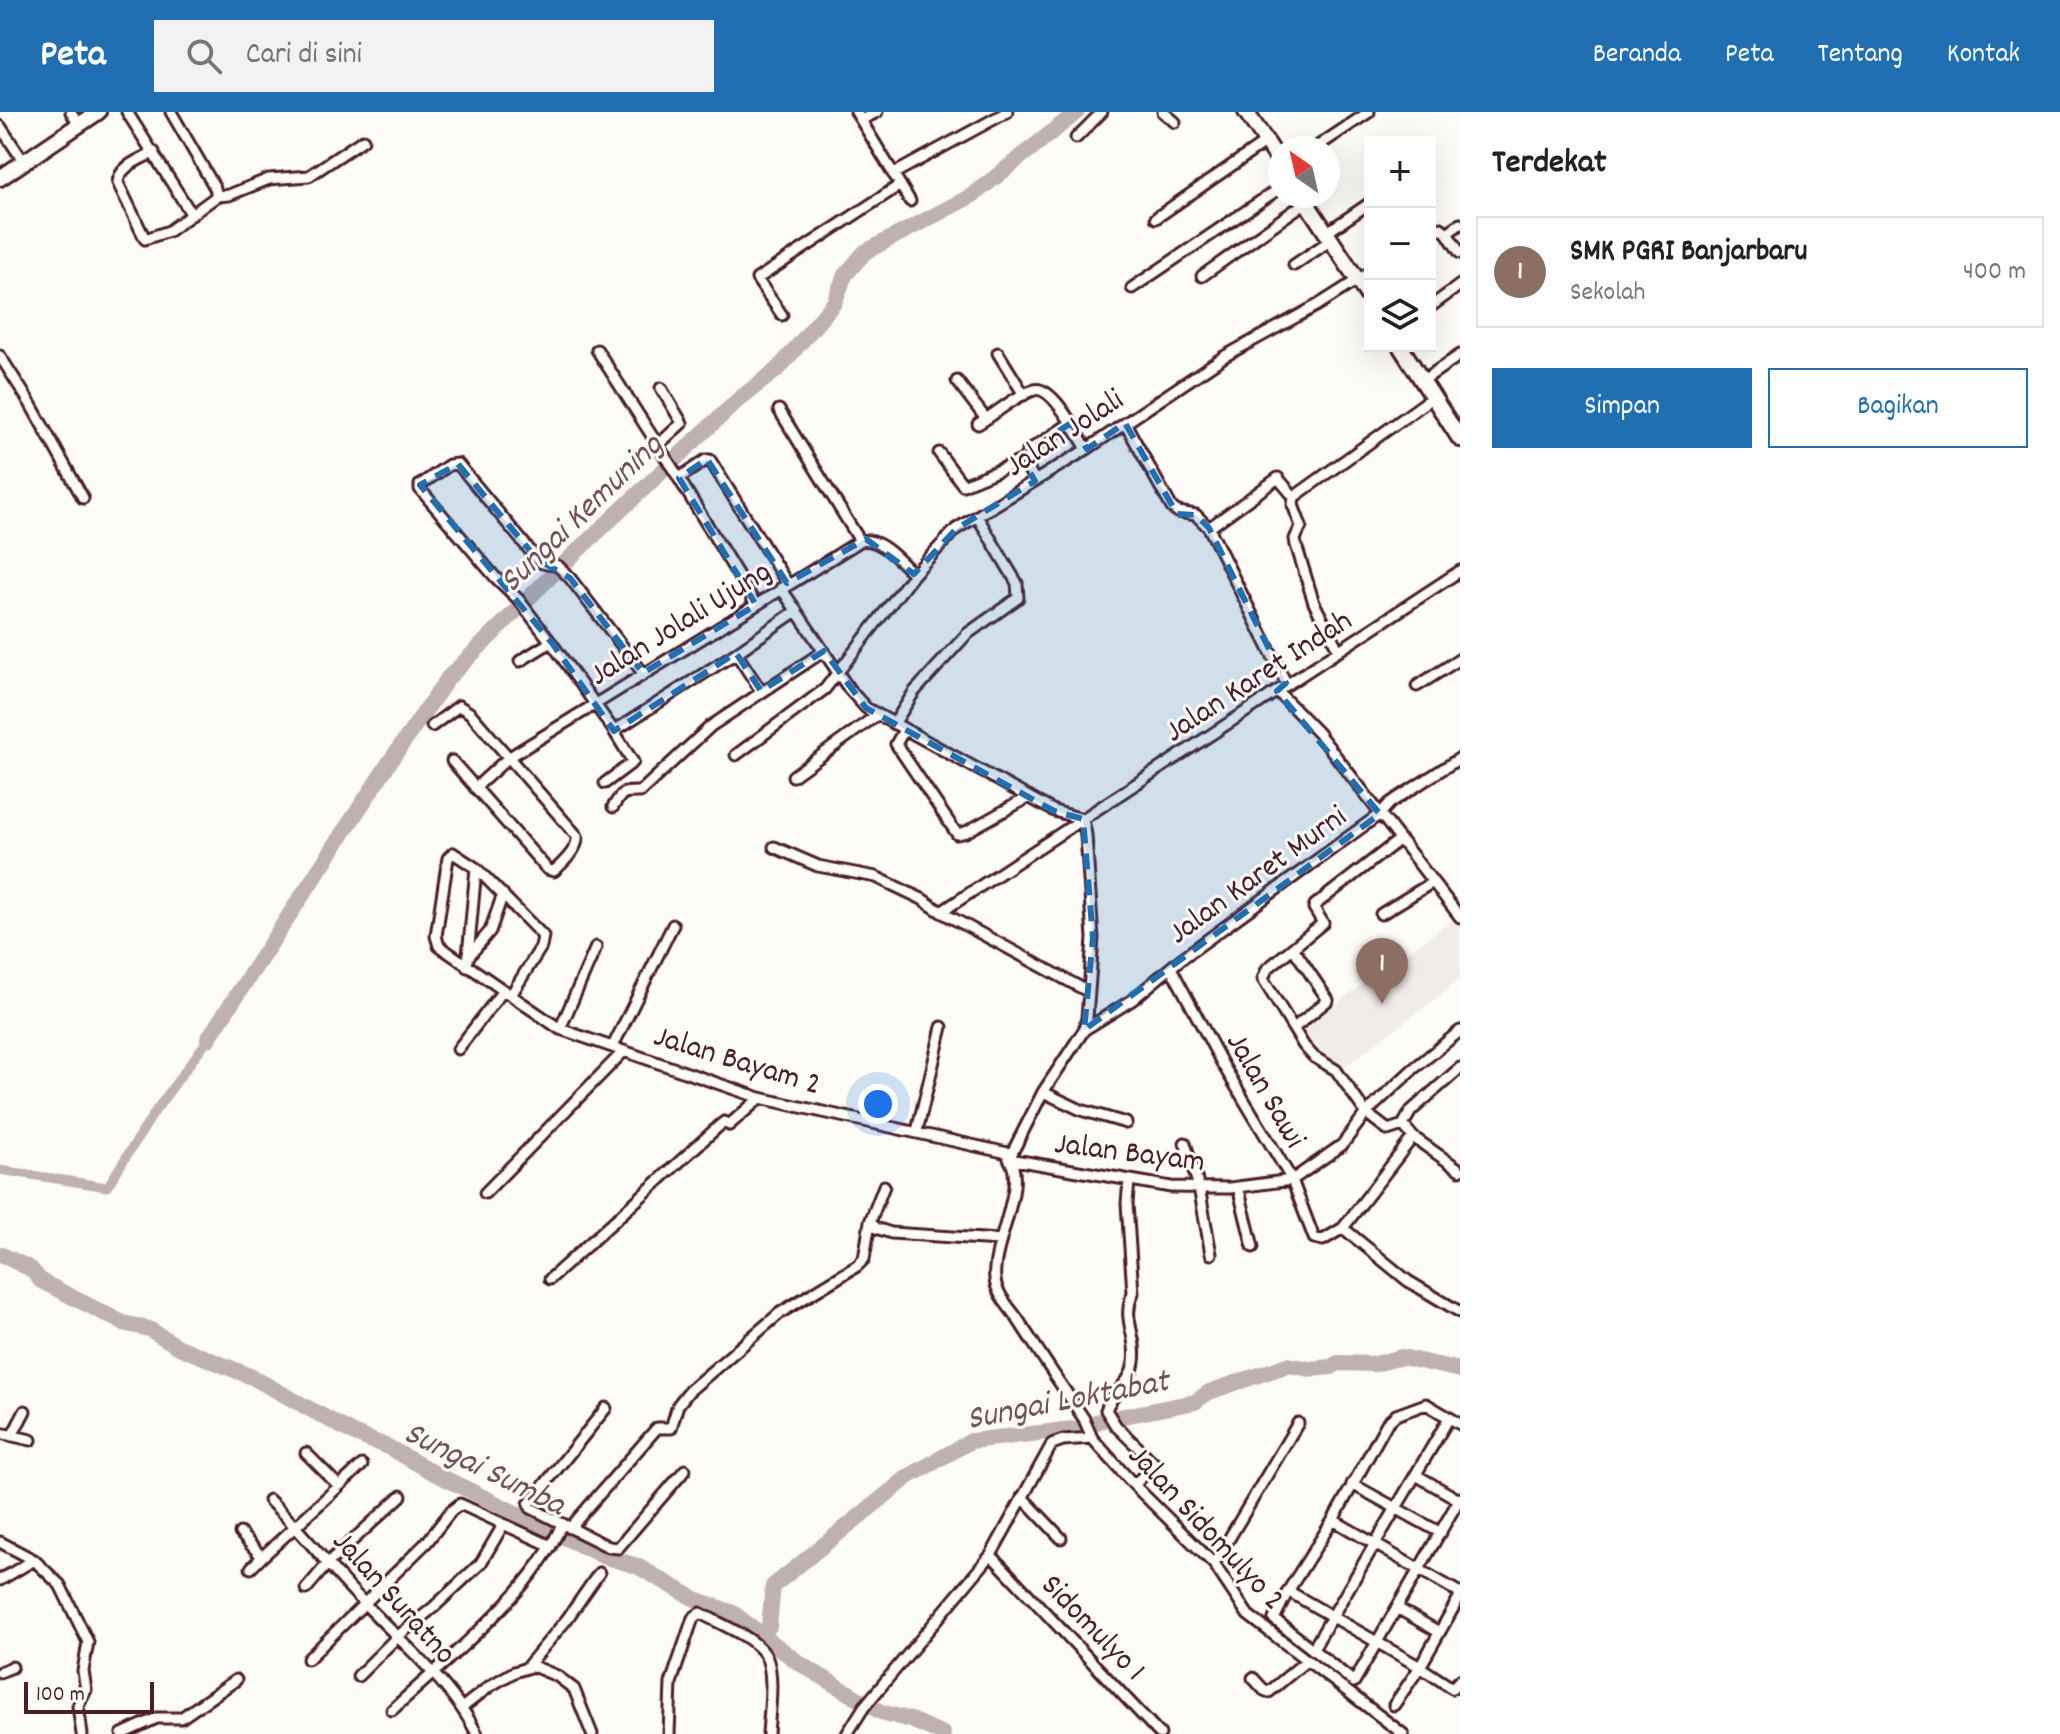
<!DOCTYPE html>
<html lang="id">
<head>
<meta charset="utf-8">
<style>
  :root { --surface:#fff; --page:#f2f2f2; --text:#222; --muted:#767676; --line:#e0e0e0; --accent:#1f6fb2 }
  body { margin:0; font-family:Dekko,sans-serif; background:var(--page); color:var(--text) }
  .controls { position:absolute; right:24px; top:24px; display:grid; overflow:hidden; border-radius:0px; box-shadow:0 8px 32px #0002 }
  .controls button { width:72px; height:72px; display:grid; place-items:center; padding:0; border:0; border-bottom:2px solid var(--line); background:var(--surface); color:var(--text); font:40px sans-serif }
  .compass { position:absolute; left:1268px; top:24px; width:72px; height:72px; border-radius:50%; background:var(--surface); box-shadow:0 8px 32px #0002; rotate:326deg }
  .scale { position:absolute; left:24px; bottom:20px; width:130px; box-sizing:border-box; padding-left:8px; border:4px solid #4a1f2b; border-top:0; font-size:22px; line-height:28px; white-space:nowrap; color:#4a1f2b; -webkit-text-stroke:6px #fdfcf7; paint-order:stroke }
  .you { position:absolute; left:878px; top:992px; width:28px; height:28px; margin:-20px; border:6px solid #fff; border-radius:50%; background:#1a73e8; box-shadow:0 0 0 12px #1a73e833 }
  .badge { display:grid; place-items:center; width:52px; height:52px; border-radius:50%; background:var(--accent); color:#fff; font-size:26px; font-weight:700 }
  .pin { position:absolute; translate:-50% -66px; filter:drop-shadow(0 2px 4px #0008) }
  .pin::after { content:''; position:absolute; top:42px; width:28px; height:24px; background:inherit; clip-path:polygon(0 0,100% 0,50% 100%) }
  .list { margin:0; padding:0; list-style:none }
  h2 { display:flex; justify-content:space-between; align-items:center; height:104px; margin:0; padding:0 32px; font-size:34px }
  h2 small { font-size:26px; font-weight:400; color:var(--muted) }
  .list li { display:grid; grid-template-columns:52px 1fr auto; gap:24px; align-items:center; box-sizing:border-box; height:112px; margin:0 16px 16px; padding:0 16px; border:2px solid var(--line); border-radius:0px }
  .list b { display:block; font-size:30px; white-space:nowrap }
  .list p { margin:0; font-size:26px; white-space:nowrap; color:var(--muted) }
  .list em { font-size:26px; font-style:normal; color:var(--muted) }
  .actions { display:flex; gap:16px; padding:24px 32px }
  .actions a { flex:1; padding:18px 0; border:2px solid var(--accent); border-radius:0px; text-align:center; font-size:28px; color:var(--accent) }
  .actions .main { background:var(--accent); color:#fff }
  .icon { flex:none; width:44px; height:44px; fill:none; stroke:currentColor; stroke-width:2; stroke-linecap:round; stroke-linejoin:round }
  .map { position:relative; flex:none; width:1460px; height:1622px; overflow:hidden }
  header { display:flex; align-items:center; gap:48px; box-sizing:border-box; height:112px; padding:0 40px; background:var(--accent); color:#fff }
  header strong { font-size:38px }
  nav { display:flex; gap:44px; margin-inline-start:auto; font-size:28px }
  .search { width:560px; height:72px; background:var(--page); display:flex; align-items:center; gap:20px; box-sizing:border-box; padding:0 28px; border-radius:0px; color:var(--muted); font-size:30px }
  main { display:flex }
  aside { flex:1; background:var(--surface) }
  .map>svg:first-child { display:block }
  .built { fill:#f0ece8 }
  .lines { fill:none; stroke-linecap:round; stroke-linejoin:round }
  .canal { stroke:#c0b1b1; stroke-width:9 }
  .river { stroke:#c0b1b1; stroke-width:16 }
  .street-casing { stroke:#4a1f2b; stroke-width:15 }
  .primary-casing { stroke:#4a1f2b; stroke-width:20 }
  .street { stroke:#fdfcf7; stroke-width:9 }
  .primary { stroke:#fdfcf7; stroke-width:14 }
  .marked { fill:#1f6fb2; fill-opacity:0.2; stroke:#1f6fb2; stroke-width:6; stroke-dasharray:16 10; stroke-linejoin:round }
  .labels { text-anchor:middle; stroke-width:6; stroke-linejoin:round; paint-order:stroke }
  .street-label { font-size:32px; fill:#4a1f2b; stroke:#fdfcf7 }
  .water-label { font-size:34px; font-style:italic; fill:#73525a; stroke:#fdfcf7 }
</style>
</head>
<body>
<header>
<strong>Peta</strong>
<div class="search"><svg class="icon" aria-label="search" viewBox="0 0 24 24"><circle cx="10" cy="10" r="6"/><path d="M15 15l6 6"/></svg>Cari di sini</div>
<nav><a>Beranda</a><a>Peta</a><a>Tentang</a><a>Kontak</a></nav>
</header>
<main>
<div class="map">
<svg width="1460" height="1622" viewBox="0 0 1460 1622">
  <rect width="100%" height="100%" fill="#fdfcf7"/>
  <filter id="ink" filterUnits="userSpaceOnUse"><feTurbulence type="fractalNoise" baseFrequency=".0125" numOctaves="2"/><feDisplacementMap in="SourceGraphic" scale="16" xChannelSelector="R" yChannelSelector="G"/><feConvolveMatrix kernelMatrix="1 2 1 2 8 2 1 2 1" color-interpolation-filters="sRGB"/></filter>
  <g filter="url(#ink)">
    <path class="built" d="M1455,806l5,6v56l-116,87 -22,-14 -20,-25z"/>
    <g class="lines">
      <path class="canal" d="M0,1058l107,17 49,-77 52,-71"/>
      <path class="river" d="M208,927l183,-279 57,-82 107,-106 183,-172 41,-32 55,-65 11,-28 20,-23 108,-57 104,-83
        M0,1142l31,15 10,12 82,42 26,6 30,18 73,30 103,57 33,13 48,27 167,82 34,10 56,32 40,15 66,50 60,36 22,13 30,8 32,14
        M762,1523l7,-9 4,-40 135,-109 63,-36 111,-13 17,-7 96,-19 14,-10 79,-27 22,4 21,-2 7,-4 37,1 27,-7 58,13"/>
      <g class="street-casing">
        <path id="street" d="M71,0l8,13
          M127,0l65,103
          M856,0l54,89
          M1163,0l12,10
          M861,8l16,-8
          M0,14l24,36
          M1076,26l26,-26
          M1315,36l54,-36
          M154,40c-14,8 -35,14 -36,31l27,56 24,-8 48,-35 -2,-8 -44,-76
          M893,62l114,-62
          M217,84l12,-1 40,-16 40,-3 54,-36
          M1156,106l111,-77
          M1326,121l44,-30
          M1430,121l11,-5 6,5 13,-9
          M1447,121l13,20
          M1294,153l37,-25
          M1202,164l104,-74
          M1132,176l148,-100
          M1430,195l30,-22
          M782,203l-25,-36 143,-94
          M597,238l78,122 81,133
          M998,241l26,42
          M0,244l30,47 53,95
          M957,269l29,38
          M1422,269l38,-26
          M779,298l81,131
          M1125,311l47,85 6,4 18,3 13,13
          M978,312c18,-10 36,-28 56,-34 18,-6 44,45 53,59
          M658,333l24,-22 -21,-35
          M939,341l24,32 58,-24 4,2 10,18
          M1023,349l5,-10 43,-28
          M679,366l27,-18h4l77,123
          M1294,385l-1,8 8,21 -6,13 1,6 18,58 25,48
          M781,476l68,101 17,19 188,103 29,8
          M550,529l-31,-41 -24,-23 -75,-88v-4l29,-20 9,-1 79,95 5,4 16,3 12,12 73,95
          M736,541l25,38
          M520,549l31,-19 63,89 122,-78 60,-42
          M1286,571l-77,-155 69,-50 16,19 139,-100
          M1417,574l43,-27
          M1277,579l41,42 142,184
          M894,612l20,-32 53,-58 51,-36 -1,-15 -40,-67
          M432,614l27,-20 11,7 107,123c2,12 -14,27 -23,35l-7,-2 -95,-108
          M904,618l-8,14 61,90 9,-2 63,-35
          M736,643l89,-66 89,-115 42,-45 131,-80 138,-93 93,-51 52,-33
          M793,664l84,-61
          M605,671l28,-21 -19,-31
          M475,676l33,-30 352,-217c21,-4 39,20 54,33
          M613,695c10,-16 9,-15 27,-15l71,-66 113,-75
          M1083,707l3,16 7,103 -6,80 -3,12 -41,62 -34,67c19,25 -18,88 -14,120 1,15 16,30 24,42 21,33 43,65 65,98l8,19 42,47 80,79 34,51 155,119
          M1399,728l-84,65 -1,3 9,15 -56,46 -4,10 41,67 10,11 22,13 30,43 22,17 15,-5
          M774,735l44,19 58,11 46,22 19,13 519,-341
          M941,800l148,80
          M1381,802l52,-32
          M1293,836l35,52 -34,28
          M469,844l21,-25 13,-37
          M467,855l9,-99
          M1171,856l52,97 69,115 22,58 9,2 20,-12 70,-91
          M511,883l30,-48 2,-11 -67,-68 -23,-15 -5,5 -12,78 3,10 121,83 200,69 252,56
          M560,917l36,-82
          M1084,918l48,-30 49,-41 199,-145 10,-11 70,-45
          M613,934l60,-121
          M458,937l44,-57
          M1460,956l-49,43 -8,14 10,12 47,33
          M1043,980l38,18 45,13
          M917,1019l25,-104
          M1185,1031l14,44 12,67
          M1009,1047l162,28 59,1 62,-8 50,-35 24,-32 46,-43 48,-39
          M1129,1069l-2,22 6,90c-12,27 5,42 1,69 -3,23 -21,28 -28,48l10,16 39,38 -21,21
          M1238,1075l15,60
          M485,1081l139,-142
          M870,1110l6,6 15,5 108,7
          M1343,1116l65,53 52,31
          M550,1167l169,-153 5,-4 5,3 31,-27
          M606,1296l-73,91 -4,5 2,4 78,39 9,1 67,-78
          M0,1321l31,7
          M12,1324l13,-25
          M306,1341l33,33
          M1416,1363l43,25
          M1352,1372l89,49
          M1022,1385l39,41
          M1460,1386l-106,184 -80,-63 14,-28 45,-71c42,24 85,49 127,73
          M269,1388c35,33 62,70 96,104 38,40 88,81 112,130
          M1333,1408l54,-97 9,-8 30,-11 34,20
          M570,1416l87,-100h14l7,-23 11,-14 91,-78 77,-47 7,-7 6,-37 14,-36
          M240,1421l22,24 100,-92
          M0,1430l34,18 26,25 28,57 -5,29 3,19 -8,16 4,28
          M991,1443l169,179
          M1214,1452l84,-141
          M251,1456l11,-11
          M0,1468l34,-20
          M306,1477l23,-27 72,-66
          M1288,1479l132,76 32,21 8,-8
          M1397,1496l42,24
          M1313,1537l136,-231
          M308,1547l119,-117 24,-31 9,-7 91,42
          M527,1555l40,-48 32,-46
          M0,1560l12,-5
          M358,1564l40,-40 36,-29 47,-44 22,-38
          M1253,1566l11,12 5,2 37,-31
          M1394,1593l26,-38 40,-71
          M463,1595l27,-21 24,-14 19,-6 24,10 17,13 18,45
          M392,1598c55,-51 141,-118 170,-186
          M122,1622l35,-16h24l55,-38
          M669,1622l2,-51 22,-65 7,-5c18,10 52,23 64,40 12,16 5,61 4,81
          M847,1622l17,-27 127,-152 61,-111 11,-4 29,-2"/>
      </g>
      <g class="primary-casing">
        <path id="primary" d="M1246,0l34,50
          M0,66l98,-66
          M1302,84l68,103
          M1400,234l60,93"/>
      </g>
      <use href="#street" class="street"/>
      <use href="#primary" class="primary"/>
    </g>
  </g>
  <path class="marked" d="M1071,311l16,26 38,-26 52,91 19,1 13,13 77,155 -9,8 103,123 -296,216 9,-92 -10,-119 -29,-8 -188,-103 -42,-57 -63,40 -25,-38 -122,78 -62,-88 -132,-158 38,-21 79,95 33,19 73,95 113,-68 -77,-127 28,-19 80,124 79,-44 48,35 42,-45 79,-48 -12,-20 5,-10z"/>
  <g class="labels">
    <g class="street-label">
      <text transform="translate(1063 319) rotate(-33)" y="11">Jalan Jolali</text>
      <text transform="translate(679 509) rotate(-32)" y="11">Jalan Jolali Ujung</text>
      <text transform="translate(1257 562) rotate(-33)" y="11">Jalan Karet Indah</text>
      <text transform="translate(1256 761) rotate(-36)" y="11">Jalan Karet Murni</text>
      <text transform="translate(738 946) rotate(17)" y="11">Jalan Bayam 2</text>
      <text transform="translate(1268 977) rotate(60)" y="11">Jalan Sawi</text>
      <text transform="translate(1130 1038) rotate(7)" y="11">Jalan Bayam</text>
      <text transform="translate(1208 1414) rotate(47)" y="11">Jalan Sidomulyo 2</text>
      <text transform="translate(396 1484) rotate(48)" y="11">Jalan Suratno</text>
      <text transform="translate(1095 1514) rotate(46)" y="11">Sidomulyo 1</text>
    </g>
    <g class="water-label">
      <text transform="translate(579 399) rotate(-44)" y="12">Sungai Kemuning</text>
      <text transform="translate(1067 1285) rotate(-11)" y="12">Sungai Loktabat</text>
      <text transform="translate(486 1354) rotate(26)" y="12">Sungai Sumba</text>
    </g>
  </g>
</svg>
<div class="controls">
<button>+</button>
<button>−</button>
<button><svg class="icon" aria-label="layers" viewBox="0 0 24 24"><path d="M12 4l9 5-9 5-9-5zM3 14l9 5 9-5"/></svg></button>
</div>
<svg class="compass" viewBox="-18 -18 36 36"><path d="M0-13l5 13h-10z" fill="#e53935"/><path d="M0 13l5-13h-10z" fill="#767676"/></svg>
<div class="scale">100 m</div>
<div class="you"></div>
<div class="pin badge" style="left:1382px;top:892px;background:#8d6e63">1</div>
</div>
<aside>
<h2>Terdekat<small></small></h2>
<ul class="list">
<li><span class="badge" style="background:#8d6e63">1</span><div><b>SMK PGRI Banjarbaru</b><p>Sekolah</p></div><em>400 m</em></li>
</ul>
<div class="actions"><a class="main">Simpan</a><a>Bagikan</a></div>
</aside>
</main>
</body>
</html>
